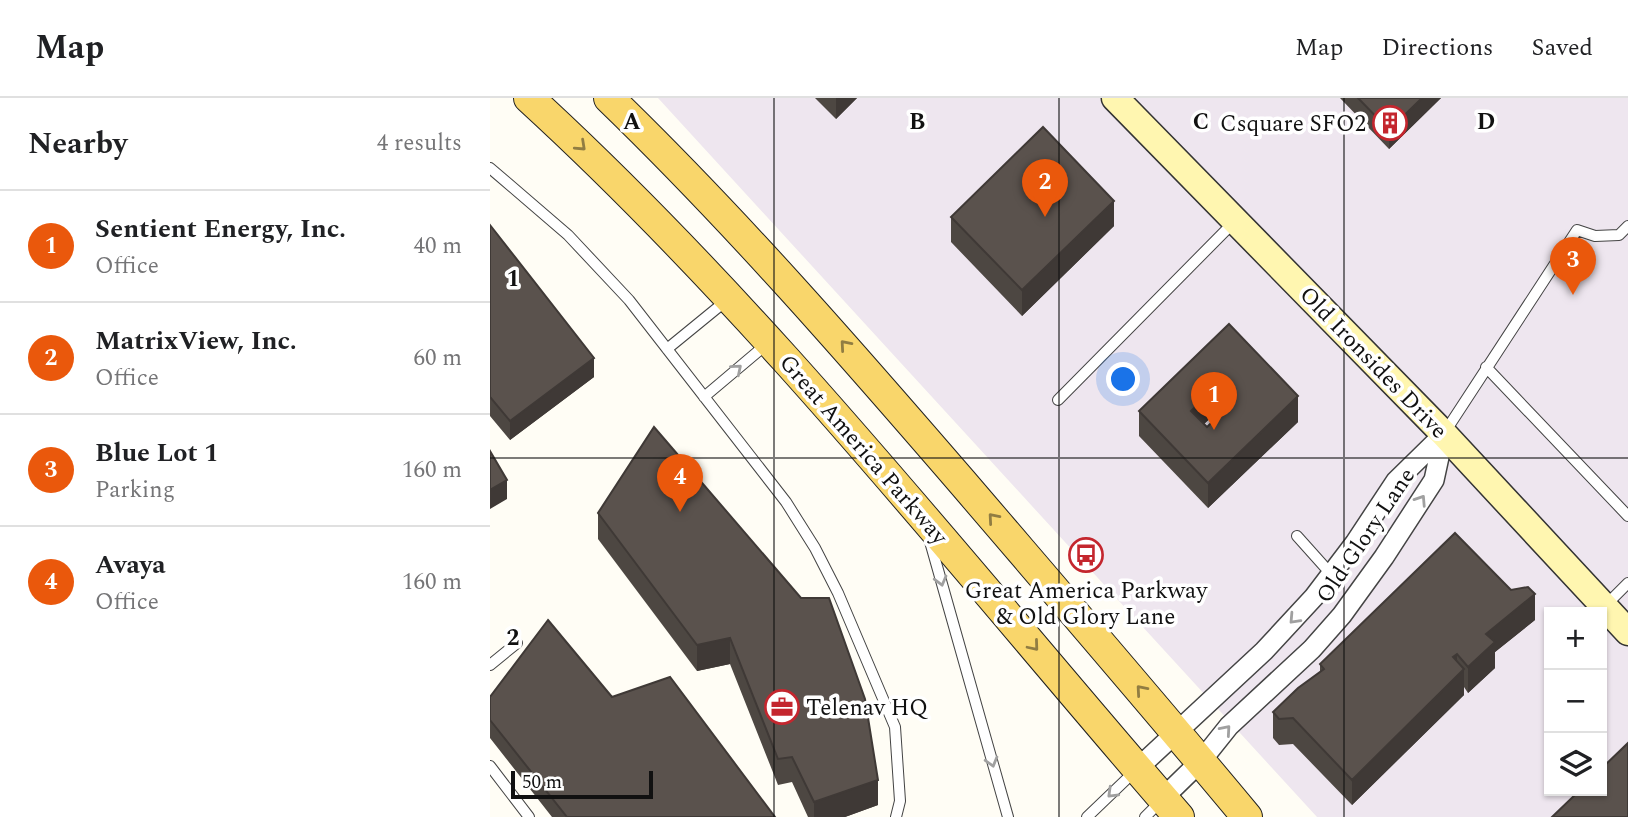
<!DOCTYPE html>
<html lang="en">
<head>
<meta charset="utf-8">
<style>
  :root { --surface:#fff; --page:#f6f6f6; --text:#202124; --muted:#757577; --line:#e0e0e0; --accent:#ea580c }
  body { margin:0; font-family:Spectral,serif; background:var(--page); color:var(--text) }
  .controls { position:absolute; right:21px; bottom:21px; display:grid; overflow:hidden; border-radius:0px; box-shadow:0 2px 5px #0004 }
  .controls button { width:63px; height:63px; display:grid; place-items:center; padding:0; border:0; border-bottom:2px solid var(--line); background:var(--surface); color:var(--text); font:35px sans-serif }
  .scale { position:absolute; left:21px; bottom:18px; width:142px; box-sizing:border-box; padding-left:7px; border:4px solid #111; border-top:0; font-size:19px; line-height:24px; white-space:nowrap; color:#111; -webkit-text-stroke:5px #fff; paint-order:stroke }
  .you { position:absolute; left:634px; top:282px; width:24px; height:24px; margin:-18px; border:5px solid #fff; border-radius:50%; background:#1a73e8; box-shadow:0 0 0 10px #1a73e833 }
  .badge { display:grid; place-items:center; width:46px; height:46px; border-radius:50%; background:var(--accent); color:#fff; font-size:23px; font-weight:700 }
  .pin { position:absolute; translate:-50% -58px; filter:drop-shadow(0 2px 4px #0008) }
  .pin::after { content:''; position:absolute; top:37px; width:24px; height:21px; background:inherit; clip-path:polygon(0 0,100% 0,50% 100%) }
  .list { margin:0; padding:0; list-style:none }
  h2 { display:flex; justify-content:space-between; align-items:center; height:91px; margin:0; padding:0 28px; font-size:30px }
  h2 small { font-size:23px; font-weight:400; color:var(--muted) }
  .list li { display:grid; grid-template-columns:46px 1fr auto; gap:21px; align-items:center; box-sizing:border-box; height:112px; padding:0 28px; border-top:2px solid var(--line) }
  .list b { display:block; font-size:26px; white-space:nowrap }
  .list p { margin:0; font-size:23px; white-space:nowrap; color:var(--muted) }
  .list em { font-size:23px; font-style:normal; color:var(--muted) }
  .icon { flex:none; width:38px; height:38px; fill:none; stroke:currentColor; stroke-width:2; stroke-linecap:round; stroke-linejoin:round }
  .map { position:relative; flex:none; width:1138px; height:719px; overflow:hidden }
  header { display:flex; align-items:center; gap:42px; box-sizing:border-box; height:98px; padding:0 35px; background:var(--surface); border-bottom:2px solid var(--line) }
  header strong { font-size:33px }
  nav { display:flex; gap:38px; margin-inline-start:auto; font-size:24px }
  main { display:flex }
  aside { flex:1; background:var(--surface) }
  .map>svg:first-child { display:block }
  .industrial { fill:#eee6ef; fill-rule:evenodd }
  .lines { fill:none; stroke-linecap:round; stroke-linejoin:round }
  .lane-casing { stroke:#444; stroke-width:12 }
  .street-casing { stroke:#444; stroke-width:22 }
  .secondary-casing { stroke:#333; stroke-width:29 }
  .primary-casing { stroke:#222; stroke-width:32 }
  .lane { stroke:#fff; stroke-width:10 }
  .street { stroke:#fff; stroke-width:19 }
  .secondary { stroke:#fff6b0; stroke-width:26 }
  .primary { stroke:#f9d66b; stroke-width:30 }
  .wall { fill:#4d4742; fill-rule:evenodd }
  .shaded-wall { fill:#3f3936 }
  .building { fill:#5a524d; stroke:#3f3936; stroke-width:2; fill-rule:evenodd }
  .oneway { stroke:#917d42 }
  .oneway2 { stroke:#a0a0a0 }
  .grid { fill:none; stroke:#111; stroke-width:2; stroke-opacity:0.55 }
  .labels { text-anchor:middle; stroke-width:7; stroke-linejoin:round; paint-order:stroke }
  .poi-label { font-size:23px; fill:#111; stroke:#fff; text-anchor:end }
  .street-label { font-size:23px; fill:#111; stroke:#fff }
  .grid-label { font-size:23px; text-anchor:middle; font-weight:bold; fill:#111; stroke:#fff; stroke-width:7; stroke-linejoin:round; paint-order:stroke }
</style>
</head>
<body>
<header>
<strong>Map</strong>
<nav><a>Map</a><a>Directions</a><a>Saved</a></nav>
</header>
<main>
<aside>
<h2>Nearby<small>4 results</small></h2>
<ul class="list">
<li><span class="badge">1</span><div><b>Sentient Energy, Inc.</b><p>Office</p></div><em>40 m</em></li>
<li><span class="badge">2</span><div><b>MatrixView, Inc.</b><p>Office</p></div><em>60 m</em></li>
<li><span class="badge">3</span><div><b>Blue Lot 1</b><p>Parking</p></div><em>160 m</em></li>
<li><span class="badge">4</span><div><b>Avaya</b><p>Office</p></div><em>160 m</em></li>
</ul>
</aside>
<div class="map">
<svg width="1138" height="719" viewBox="0 0 1138 719">
  <rect width="100%" height="100%" fill="#fffdf5"/>
  <path class="industrial" d="M168,0h970v719h-311zM1059,514h53v179h-53z"/>
  <g class="lines">
    <g class="lane-casing">
      <path id="lane" d="M0,70l78,67 61,65 157,202 29,46 23,45 57,134 5,74 -4,16
        M177,251l60,-49
        M996,269l142,149
        M214,299l64,-54
        M568,302l177,-179
        M955,334l132,-202 18,6 24,-1 9,-9
        M807,438l34,38
        M439,440l79,279
        M1116,507l22,-22
        M0,567l27,-22
        M0,668l39,51
        M597,719l47,-45
        M655,719l17,-17"/>
    </g>
    <g class="street-casing">
      <path id="street" d="M647,671l127,-118 50,-54 41,-54 41,-62 48,-47
        M673,700l38,-37 28,-35 83,-77 30,-34 42,-58 50,-77 10,-46"/>
    </g>
    <g class="secondary-casing">
      <path id="secondary" d="M625,0l329,336 184,198"/>
    </g>
    <g class="primary-casing">
      <path id="primary" d="M39,0c239,219 438,475 650,719
        M119,0c126,122 240,253 354,385 95,111 191,222 284,334"/>
    </g>
    <use href="#lane" class="lane"/>
    <use href="#street" class="street"/>
    <use href="#secondary" class="secondary"/>
    <use href="#primary" class="primary"/>
  </g>
  <path class="wall" d="M325,0h42l-21,21z
    M850,0h101l-52,51z
    M461,119l163,9 -92,90 -71,-74z
    M0,127l104,152 -84,63 -20,-24z
    M739,226l69,98 -90,86 -69,-72v-25zM729,312l3,3 -15,14 -3,-3z
    M164,329l224,378 -33,12h-37l-16,-35 -14,3 -48,-121 -33,7 -99,-132v-26z
    M1045,522l-40,32v16l-27,25 -4,-6v8l-112,110 -59,-61 -14,1 -6,-7v-26l47,-39v-9z
    M0,599h122l163,120h-223l-62,-79z"/>
  <path class="shaded-wall" d="M346,0h21l-21,21z
    M932,0h19l-52,51v-19z
    M624,103v25l-92,90v-26z
    M104,260v19l-84,63v-19z
    M729,286v26l-28,26v-25z
    M808,298v26l-90,86v-25z
    M17,382v19l-17,10v-19z
    M1045,496v26l-40,32v16l-27,25v-26l18,-33z
    M240,540v26l-33,7v-26z
    M967,556v22l7,-7v26l-112,110v-25l101,-123z
    M388,682v25l-33,12h-31v-15z"/>
  <path class="building" d="M868,0h64l-33,32z
    M553,29l71,74 -92,89 -71,-73z
    M0,127l104,133 -84,63 -20,-24z
    M739,226l69,72 -90,87 -69,-72zM729,286l16,16 -28,27 -16,-16z
    M164,329l147,171h28l36,101 13,81 -64,22 -22,-45 -14,2 -48,-121 -33,7 -99,-132z
    M0,353l17,29 -17,10z
    M965,435l56,57 17,-3 7,7 -49,40 9,8 -27,25 -11,-13 -4,3 11,12 -112,111 -59,-62 -14,1 -6,-7 25,-24 26,-19 -4,-5z
    M58,522l64,77 58,-20 105,140h-208l-77,-97v-23z
    M1138,645v74h-76l27,-26h23v-23z"/>
  <defs><path id="oneway-chevron" d="M-2-3.5L2.5 0L-2 3.5" fill="none" stroke-width="1.6" stroke-linecap="round" stroke-linejoin="round" transform="scale(1.75)"/></defs>
  <g class="oneway">
    <use href="#oneway-chevron" transform="translate(91 48) rotate(43)"/>
    <use href="#oneway-chevron" transform="translate(355 247) rotate(-131)"/>
    <use href="#oneway-chevron" transform="translate(503 420) rotate(-131)"/>
    <use href="#oneway-chevron" transform="translate(544 548) rotate(50)"/>
    <use href="#oneway-chevron" transform="translate(651 592) rotate(-131)"/>
  </g>
  <g class="oneway2">
    <use href="#oneway-chevron" transform="translate(247 271) rotate(-40)"/>
    <use href="#oneway-chevron" transform="translate(931 402) rotate(-57)"/>
    <use href="#oneway-chevron" transform="translate(451 483) rotate(75)"/>
    <use href="#oneway-chevron" transform="translate(804 521) rotate(133)"/>
    <use href="#oneway-chevron" transform="translate(736 632) rotate(-49)"/>
    <use href="#oneway-chevron" transform="translate(502 664) rotate(74)"/>
    <use href="#oneway-chevron" transform="translate(622 695) rotate(136)"/>
  </g>
  <path class="grid" d="M284,0v719M569,0v719M854,0v719M0,360h1138"/>
  <defs>
    <g id="building-ring" transform="scale(1.75)"><circle r="9.5" fill="#fff" stroke="#c4262e" stroke-width="1.5"/><path d="M-4-6H4V6H1V3H-1V6H-4ZM-2.5-4.3h1.7v1.8h-1.7ZM.8-4.3h1.7v1.8H.8ZM-2.5-1h1.7V.8h-1.7ZM.8-1h1.7V.8H.8Z" fill="#c4262e"/></g>
    <g id="bus-ring" transform="scale(1.75)"><circle r="9.5" fill="#fff" stroke="#c4262e" stroke-width="1.5"/><path d="M-5-6H5V4H4V6H2V4H-2V6H-4V4H-5ZM-3.5-4V0h7V-4ZM-3.5 1.2v1.5H-2V1.2ZM2 1.2v1.5H3.5V1.2Z" fill="#c4262e"/></g>
    <g id="office-ring" transform="scale(1.75)"><circle r="9.5" fill="#fff" stroke="#c4262e" stroke-width="1.5"/><path d="M-6-3h4V-5.5h4V-3h4V5H-6ZM-1-4.5V-3h2v-1.5ZM-6 0V1H6V0Z" fill="#c4262e"/></g>
  </defs>
  <g fill-rule="evenodd">
    <use href="#building-ring" x="900" y="25"/>
    <use href="#bus-ring" x="596" y="457"/>
    <use href="#office-ring" x="292" y="609"/>
  </g>
  <g class="labels">
    <g class="poi-label">
      <text x="876" y="33">Csquare SFO2</text>
      <text x="596" y="500" text-anchor="middle">Great America Parkway<tspan x="596" dy="26">&amp; Old Glory Lane</tspan></text>
      <text x="316" y="617" text-anchor="start">Telenav HQ</text>
    </g>
    <g class="street-label">
      <text transform="translate(884 264) rotate(46)" y="8">Old Ironsides Drive</text>
      <text transform="translate(374 351) rotate(49)" y="8">Great America Parkway</text>
      <text transform="translate(875 437) rotate(-56)" y="8">Old Glory Lane</text>
    </g>
  </g>
  <g class="grid-label">
    <text x="142" y="31">A</text>
    <text x="427" y="31">B</text>
    <text x="711" y="31">C</text>
    <text x="996" y="31">D</text>
    <text x="23" y="188">1</text>
    <text x="23" y="547">2</text>
  </g>
</svg>
<div class="controls">
<button>+</button>
<button>−</button>
<button><svg class="icon" aria-label="layers" viewBox="0 0 24 24"><path d="M12 4l9 5-9 5-9-5zM3 14l9 5 9-5"/></svg></button>
</div>
<div class="scale">50 m</div>
<div class="you"></div>
<div class="pin badge" style="left:724px;top:332px">1</div>
<div class="pin badge" style="left:555px;top:119px">2</div>
<div class="pin badge" style="left:1083px;top:197px">3</div>
<div class="pin badge" style="left:190px;top:414px">4</div>
</div>
</main>
</body>
</html>
